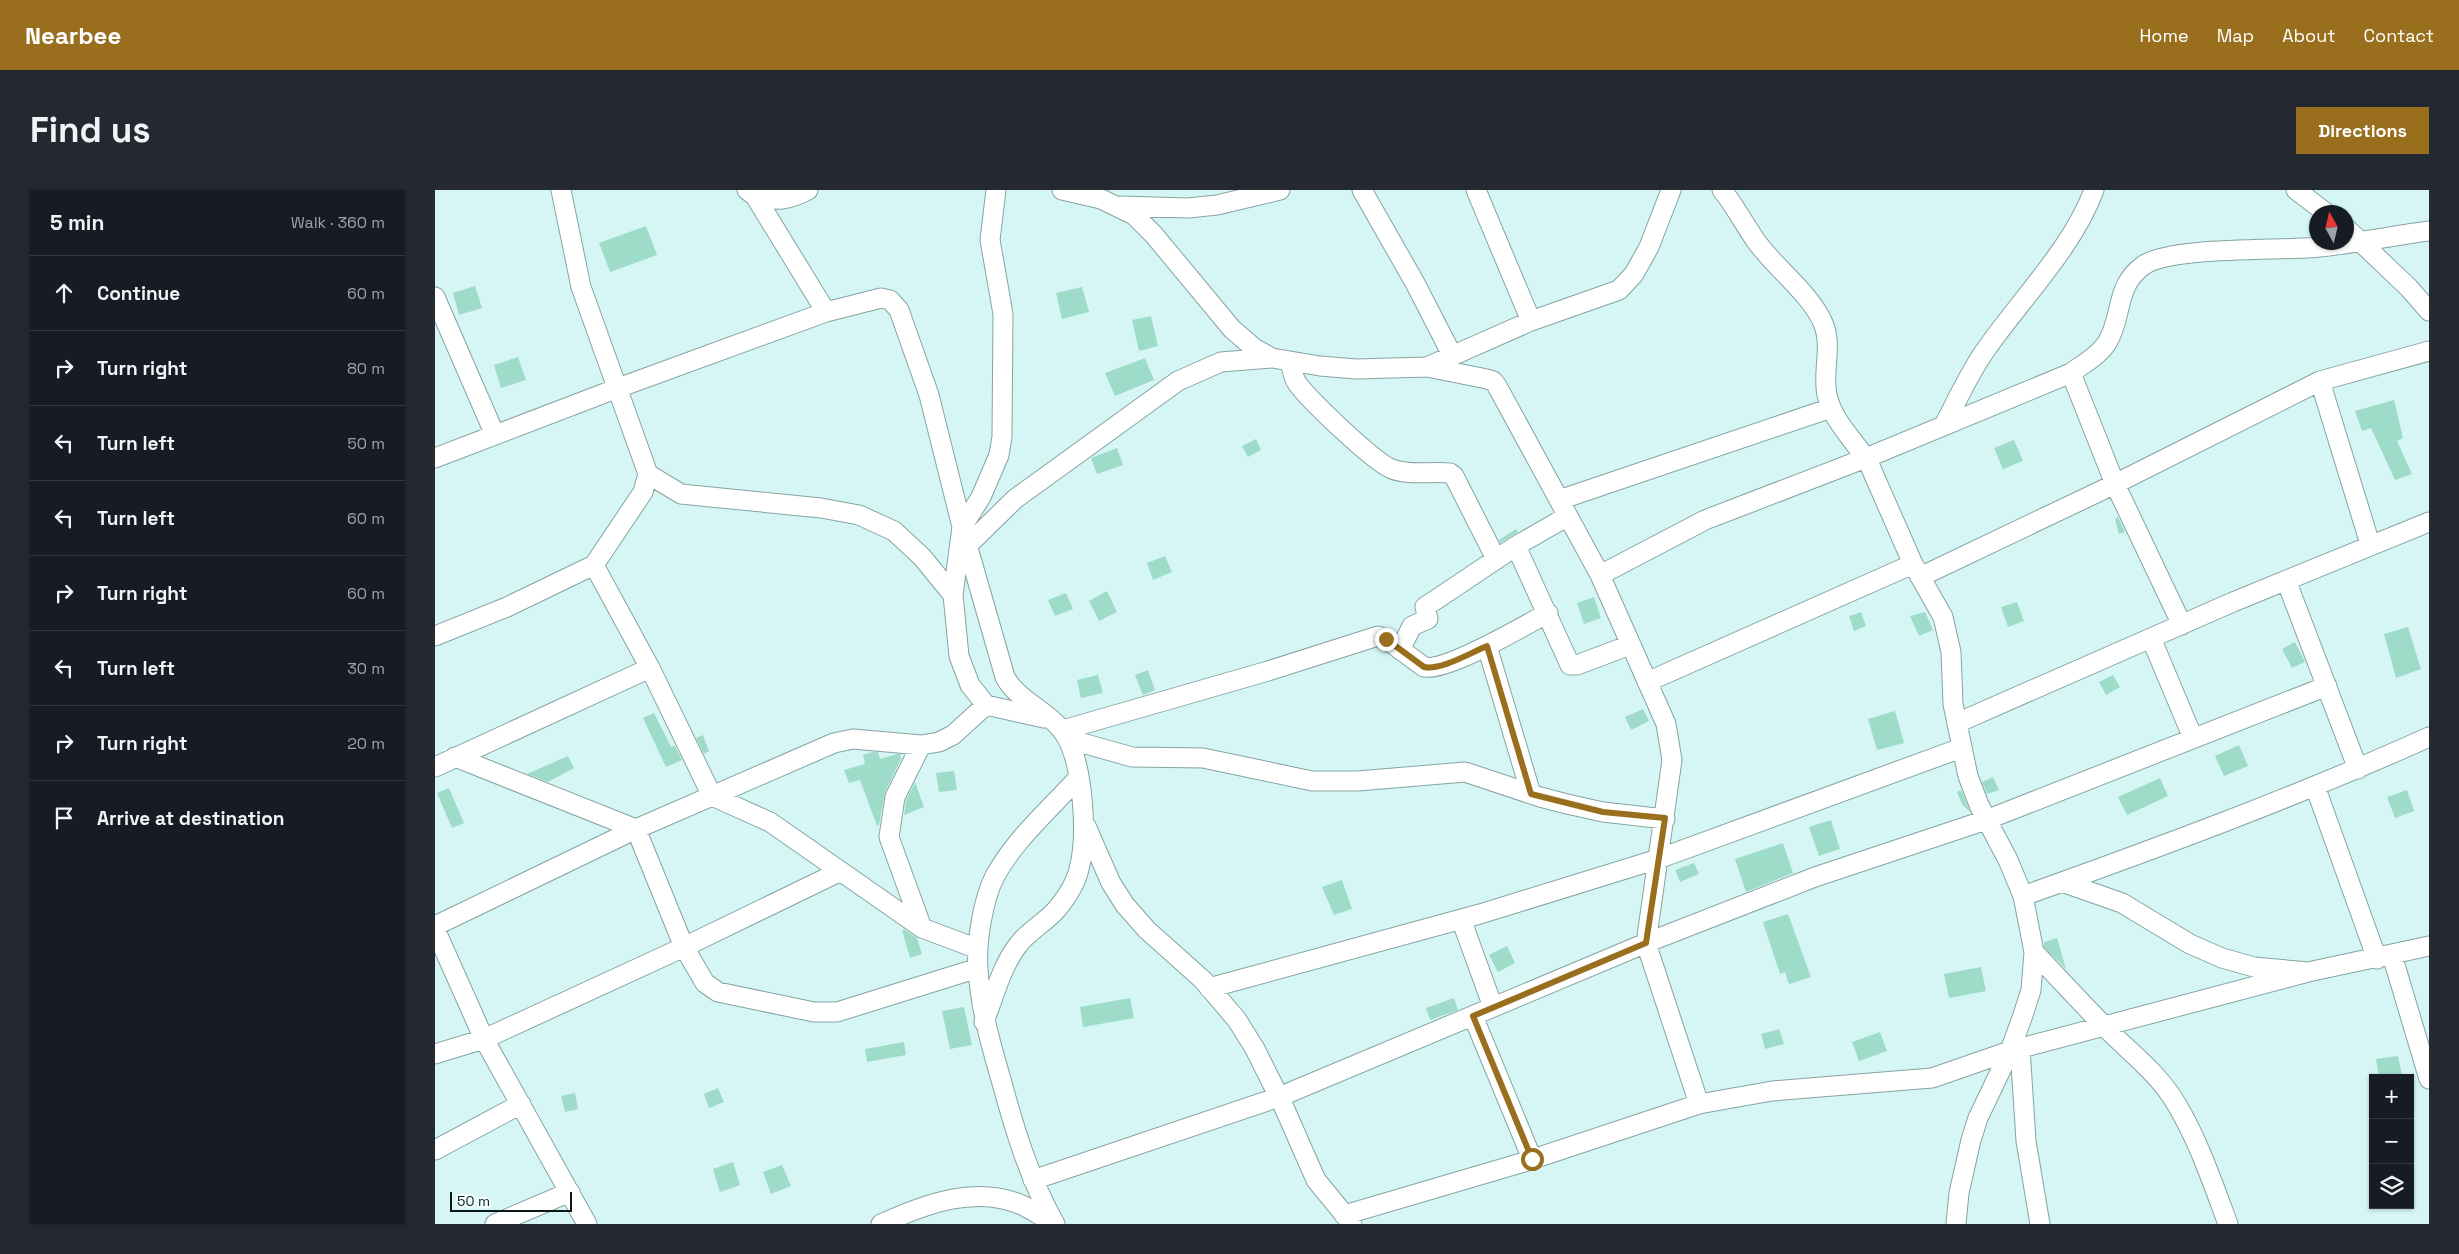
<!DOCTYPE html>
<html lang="en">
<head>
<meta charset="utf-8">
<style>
  :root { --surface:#171b24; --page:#242831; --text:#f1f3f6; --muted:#9ea1a6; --line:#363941; --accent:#996f1d }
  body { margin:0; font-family:"Space Grotesk",sans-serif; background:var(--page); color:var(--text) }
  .controls { position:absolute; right:15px; bottom:15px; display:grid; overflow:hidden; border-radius:0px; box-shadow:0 1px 4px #0004 }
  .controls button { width:45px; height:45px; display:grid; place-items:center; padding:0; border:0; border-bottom:1px solid var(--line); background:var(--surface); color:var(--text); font:25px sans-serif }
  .compass { position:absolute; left:1874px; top:15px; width:45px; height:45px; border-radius:50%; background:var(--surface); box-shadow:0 1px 4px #0004; rotate:352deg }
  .scale { position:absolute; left:15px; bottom:12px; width:122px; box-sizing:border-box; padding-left:5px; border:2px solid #0b1717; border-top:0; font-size:14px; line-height:18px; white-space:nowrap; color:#0b1717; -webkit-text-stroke:4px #f2ffff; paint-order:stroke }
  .stop { position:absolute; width:15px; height:15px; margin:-11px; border:4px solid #996f1d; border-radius:50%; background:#fff }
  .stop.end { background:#996f1d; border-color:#fff; box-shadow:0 1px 5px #0008 }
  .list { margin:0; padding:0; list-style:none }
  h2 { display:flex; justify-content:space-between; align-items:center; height:65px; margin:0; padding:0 20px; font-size:21px }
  h2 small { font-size:16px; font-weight:400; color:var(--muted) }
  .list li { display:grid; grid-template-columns:32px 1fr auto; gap:15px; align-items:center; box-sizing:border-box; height:75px; padding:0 20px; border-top:1px solid var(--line) }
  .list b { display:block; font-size:19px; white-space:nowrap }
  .list em { font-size:16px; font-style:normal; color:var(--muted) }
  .icon { flex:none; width:28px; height:28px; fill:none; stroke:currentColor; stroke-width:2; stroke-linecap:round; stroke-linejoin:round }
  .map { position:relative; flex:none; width:1994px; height:1034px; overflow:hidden; border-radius:0px }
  header { display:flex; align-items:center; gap:30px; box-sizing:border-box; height:70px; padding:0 25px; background:var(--accent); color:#fff }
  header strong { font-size:24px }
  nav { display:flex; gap:28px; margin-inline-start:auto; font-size:18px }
  .intro { display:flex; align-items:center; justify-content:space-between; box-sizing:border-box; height:120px; padding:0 30px }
  h1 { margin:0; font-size:35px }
  .button { padding:12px 22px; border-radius:0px; background:var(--accent); color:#fff; font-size:18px; font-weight:700 }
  main { display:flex; gap:30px; padding:0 30px }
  aside { flex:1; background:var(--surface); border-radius:0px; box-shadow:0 1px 4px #0004 }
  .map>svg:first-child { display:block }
  .building { fill:#9edbc8 }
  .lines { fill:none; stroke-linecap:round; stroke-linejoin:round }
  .street-casing { stroke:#85a3a3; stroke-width:21 }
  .street { stroke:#fff; stroke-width:19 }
  .route { stroke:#996f1d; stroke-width:6 }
</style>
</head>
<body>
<header>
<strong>Nearbee</strong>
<nav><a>Home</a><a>Map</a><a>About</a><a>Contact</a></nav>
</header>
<div class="intro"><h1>Find us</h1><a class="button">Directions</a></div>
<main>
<aside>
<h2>5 min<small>Walk · 360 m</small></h2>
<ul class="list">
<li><svg class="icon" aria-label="ahead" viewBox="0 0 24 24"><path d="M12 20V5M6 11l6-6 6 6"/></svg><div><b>Continue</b></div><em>60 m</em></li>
<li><svg class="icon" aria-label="right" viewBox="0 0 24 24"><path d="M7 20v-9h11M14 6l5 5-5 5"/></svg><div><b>Turn right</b></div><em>80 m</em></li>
<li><svg class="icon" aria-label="left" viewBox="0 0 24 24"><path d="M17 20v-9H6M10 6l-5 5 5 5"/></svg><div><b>Turn left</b></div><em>50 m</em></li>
<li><svg class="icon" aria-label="left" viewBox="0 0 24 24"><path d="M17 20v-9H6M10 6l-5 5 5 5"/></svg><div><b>Turn left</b></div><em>60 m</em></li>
<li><svg class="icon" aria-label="right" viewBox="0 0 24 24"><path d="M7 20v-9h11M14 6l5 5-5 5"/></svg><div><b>Turn right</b></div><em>60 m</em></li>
<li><svg class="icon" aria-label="left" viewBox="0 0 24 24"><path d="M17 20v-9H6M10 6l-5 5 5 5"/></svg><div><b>Turn left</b></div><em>30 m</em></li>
<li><svg class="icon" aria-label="right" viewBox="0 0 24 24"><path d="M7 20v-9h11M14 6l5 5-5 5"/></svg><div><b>Turn right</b></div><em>20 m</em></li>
<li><svg class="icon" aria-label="arrive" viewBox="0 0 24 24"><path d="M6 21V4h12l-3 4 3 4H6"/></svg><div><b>Arrive at destination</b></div></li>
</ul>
</aside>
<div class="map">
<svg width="1994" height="1034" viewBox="0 0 1994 1034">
  <rect width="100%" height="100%" fill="#d6f6f6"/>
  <path class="building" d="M211,36l11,29 -47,17 -11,-29z
    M40,96l7,22 -23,7 -6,-22z
    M647,97l7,25 -27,7 -6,-26z
    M716,126l7,30 -19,5 -7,-31z
    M83,167l8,23 -25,8 -7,-23z
    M710,168l9,22 -39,16 -10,-23z
    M1959,210l9,38 -6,3 15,33 -17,6 -24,-52 -9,3 -7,-20z
    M821,249l5,11 -13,7 -6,-11z
    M1579,250l9,21 -20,8 -9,-21z
    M682,258l6,17 -26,9 -6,-16z
    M1683,327l7,15 -6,2 -4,-15z
    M1081,339l2,3 -18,11 -1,-3z
    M730,366l7,16 -19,8 -6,-17z
    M672,401l10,21 -18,9 -10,-20z
    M631,403l7,16 -18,7 -7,-16z
    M1159,407l7,21 -17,6 -7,-21z
    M1582,412l7,19 -16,6 -7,-20z
    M1426,422l5,14 -12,5 -5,-15z
    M1490,422l8,18 -14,6 -9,-20z
    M1973,437l13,42 -25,9 -12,-44z
    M1860,452l10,20 -13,6 -10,-19z
    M713,480l7,20 -12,5 -8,-20z
    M663,485l5,18 -22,5 -4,-18z
    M1678,485l7,12 -14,8 -7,-13z
    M1208,519l6,12 -18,9 -6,-13z
    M1460,521l9,32 -27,7 -9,-31z
    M219,523l17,34 4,-1 7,14 -16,7 -23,-49z
    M268,545l6,16 -5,3 -8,-16z
    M1804,555l9,21 -24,10 -9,-20z
    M437,562h6l2,7 17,-5h3l1,5 -16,33 -6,33 -2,1 -17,-46 -11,3 -5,-13 21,-6 -2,-9z
    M133,566l6,12 -26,14 -21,-8z
    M519,581l3,19 -18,2 -3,-19z
    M1558,587l6,13 -12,4 -5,-12z
    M1725,588l8,18 -41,19 -9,-18z
    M480,592l9,25 -20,8 2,-15z
    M14,598l15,35 -12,5 -15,-35z
    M1526,600l8,19 2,4 -9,-9 -5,-12z
    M1972,600l7,21 -19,7 -8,-21z
    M1396,630l9,29 -21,7 -10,-29z
    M1348,653l10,30 -47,19 -11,-33z
    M1259,673l5,11 -19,8 -5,-12z
    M907,690l10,29 -18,6 -12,-28z
    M1353,724l23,63 -22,7 -4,-12 -5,2 -17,-52z
    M467,740h3l12,8 5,16 -12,4z
    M1622,748l9,31 -22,-22v-5z
    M1072,756l8,17 -17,9 -9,-17z
    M1546,777l5,24 -37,7 -5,-24z
    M695,808l4,20 -51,9 -3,-20z
    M1019,808l4,12 -28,10 -4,-12z
    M529,817l8,38 -22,4 -8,-38z
    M1344,839l5,15 -19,5 -4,-15z
    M1445,842l7,19 -28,10 -7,-19z
    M469,852l2,13 -39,7 -2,-13z
    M1963,866l4,19 -23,3 -3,-19z
    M283,898l6,14 -15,6 -5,-14z
    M140,903l3,16 -13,3 -4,-16z
    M298,972l7,23 -20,7 -7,-23z
    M347,975l9,21 -20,8 -8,-22z"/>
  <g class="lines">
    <g class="street-casing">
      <path id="street" d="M312,0l8,6 71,116
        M561,0l-6,50 13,74 -1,123 -3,18 -18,42 -19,30 -9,68 6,61 11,29 16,20 58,13
        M627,0l39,9 33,16 20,20 78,94 22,19 18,10 48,8 36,3 71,-2 60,12 6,2 4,5 103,189 66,149 6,36 -26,183 53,161
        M927,0l53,93 37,72
        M1041,0l55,131
        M1287,0c13,16 22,34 34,51 19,27 54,52 67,82 10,23 -1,48 4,72 6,28 30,47 43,71l43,98 30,53 8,35 2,52 15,72 11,29 29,55 15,36 11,56 -3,38 -8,25 -13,36 -32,67 -7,22 -12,53 -3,31
        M1861,0l29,22
        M320,6c23,5 32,5 53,-6
        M685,16l68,2 29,-3 63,-15
        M1912,39l62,59 20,23
        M0,107l60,138
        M855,172c2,7 3,15 7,21 12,17 78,80 95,86 17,7 40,2 58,4l4,3 42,83
        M992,177l104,-46 88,-31 15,-16 15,-27 22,-57
        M1636,183l44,111 67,141
        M1885,191l50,163
        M1509,235c14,-26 26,-54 43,-77 35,-50 86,-101 107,-158
        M0,268l183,-70 208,-76 55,-14 9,2 9,10 30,85 33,132 43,150c14,26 49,36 62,61 16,30 21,98 12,131 -3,14 -13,29 -22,40 -11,13 -29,22 -39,36 -17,22 -24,52 -34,77
        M213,284l33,20 140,14 38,7 35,16 28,26 31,38
        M1124,310l272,-92
        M532,356l48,-47 163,-118 43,-19 50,-4
        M1081,356l54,119h7l53,-20
        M159,375l56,103 62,128 58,26 152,106 56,21
        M1165,385l105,-55 161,-62 205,-85c12,-9 29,-18 37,-32 15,-26 7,-56 36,-76 29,-19 138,-14 176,-18 37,-4 73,-11 109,-16
        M1485,387l195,-93 205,-103 109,-30
        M1851,390l72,189
        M0,446l72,-29 87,-42 49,-73 5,-18 -67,-187 -20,-97
        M1716,448l42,100
        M1052,456l44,148
        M965,460l12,-24 16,-7 -3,-12 91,-61 52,-30
        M1212,492l266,-118
        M1522,533l276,-121 196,-80
        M628,540l205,-59 110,-35 8,3 38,28c23,5 101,-42 124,-54
        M633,549l64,18 71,1 109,23h46l107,-9 75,25 27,7 36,8 62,7
        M486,555l-26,52 -6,40 33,91
        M20,567l181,72 48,118 21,36 13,9 96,20h23l141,-44
        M0,577l215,-99
        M1880,596l62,173
        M651,636l25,57 14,22 22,25 56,50 34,40 18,29 28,56 33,75 36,44
        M1627,692l60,21 68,41 32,14 32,9 54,5 121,-26
        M1588,706c137,-49 273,-99 406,-159
        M1026,729l32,88
        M0,736l201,-97 198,-86 19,-4 68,6 18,-3 14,-7 33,-30
        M0,739l49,110 103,185
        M1599,762c26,28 52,56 79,83 23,22 48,42 64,70 22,37 36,79 51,119
        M1957,765l37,124
        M774,798l271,-74 178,-55 303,-111
        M1038,826l59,143
        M1585,858l6,93 14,83
        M0,864l49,-15 200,-92 155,-75
        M0,960l86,-46
        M598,990l246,-83 367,-154 169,-66 171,-57 341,-134
        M909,1025l177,-52 178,-59 73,-13 160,-13 78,-27 298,-79
        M60,1034l75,-32
        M446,1034c44,-20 96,-40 143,-18 10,5 20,12 30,17
        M620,1034c-25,-44 -40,-93 -53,-141 -11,-38 -22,-75 -24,-115 -2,-25 5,-69 17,-92 20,-37 55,-67 83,-98"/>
    </g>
    <use href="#street" class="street"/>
  </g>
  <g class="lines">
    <path class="route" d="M951,449l38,28c16,4 48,-15 63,-21l44,148 72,18 62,6 -19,125 -173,73 59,143"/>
  </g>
</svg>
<div class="controls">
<button>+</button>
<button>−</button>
<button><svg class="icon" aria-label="layers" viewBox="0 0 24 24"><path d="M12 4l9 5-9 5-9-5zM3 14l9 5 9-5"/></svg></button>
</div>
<svg class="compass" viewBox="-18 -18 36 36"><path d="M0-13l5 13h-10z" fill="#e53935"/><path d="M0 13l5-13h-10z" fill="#9ea1a6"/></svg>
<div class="scale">50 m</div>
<div class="stop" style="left:1097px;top:969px"></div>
<div class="stop end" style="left:951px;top:449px"></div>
</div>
</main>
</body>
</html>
